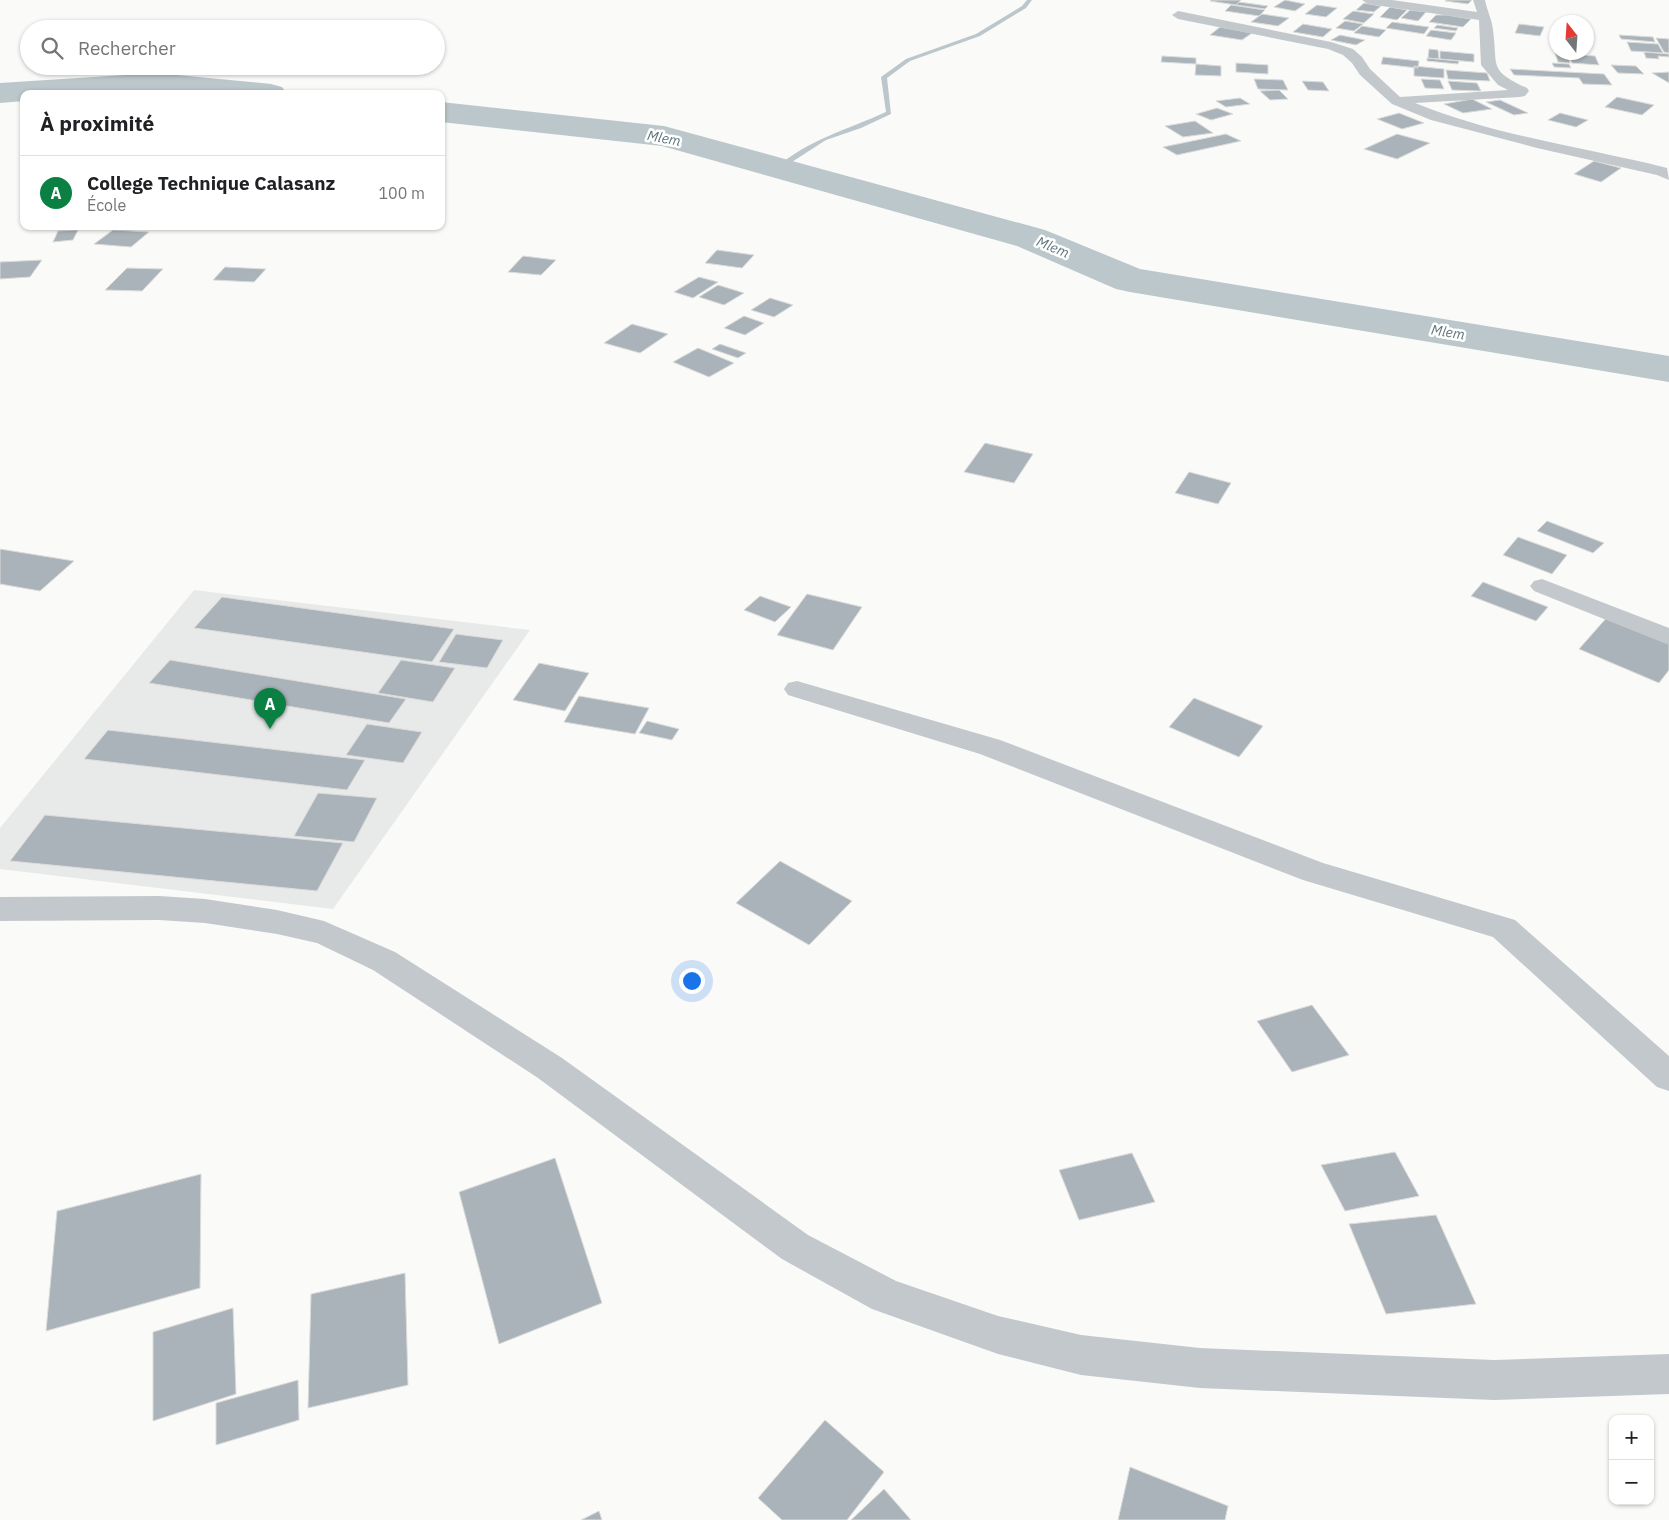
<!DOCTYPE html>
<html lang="fr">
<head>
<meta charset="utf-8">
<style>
  :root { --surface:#fff; --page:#f6f6f6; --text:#202124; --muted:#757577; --line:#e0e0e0; --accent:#0b8043 }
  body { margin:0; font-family:"IBM Plex Sans",sans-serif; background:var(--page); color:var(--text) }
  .controls { position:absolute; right:15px; bottom:15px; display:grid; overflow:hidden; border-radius:10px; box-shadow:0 1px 4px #0004 }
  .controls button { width:45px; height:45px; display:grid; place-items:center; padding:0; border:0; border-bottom:1px solid var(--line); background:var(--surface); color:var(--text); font:25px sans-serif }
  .compass { position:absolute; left:1549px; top:15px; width:45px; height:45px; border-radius:50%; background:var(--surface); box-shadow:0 1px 4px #0004; rotate:343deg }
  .you { position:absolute; left:691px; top:980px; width:18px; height:18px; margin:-12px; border:4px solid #fff; border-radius:50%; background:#1a73e8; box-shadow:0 0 0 8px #1a73e833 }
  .badge { display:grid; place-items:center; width:32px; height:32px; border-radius:50%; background:var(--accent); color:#fff; font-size:16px; font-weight:700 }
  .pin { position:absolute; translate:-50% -41px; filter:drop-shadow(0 1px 2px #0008) }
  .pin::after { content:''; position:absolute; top:26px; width:18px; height:15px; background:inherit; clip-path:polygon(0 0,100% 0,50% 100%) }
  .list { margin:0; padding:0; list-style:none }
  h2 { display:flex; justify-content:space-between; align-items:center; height:65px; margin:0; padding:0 20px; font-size:21px }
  h2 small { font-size:16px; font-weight:400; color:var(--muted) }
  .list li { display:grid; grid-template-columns:32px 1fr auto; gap:15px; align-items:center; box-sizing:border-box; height:75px; padding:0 20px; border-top:1px solid var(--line) }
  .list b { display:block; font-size:19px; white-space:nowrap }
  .list p { margin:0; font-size:16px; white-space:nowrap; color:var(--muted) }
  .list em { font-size:16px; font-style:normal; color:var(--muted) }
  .icon { flex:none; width:28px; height:28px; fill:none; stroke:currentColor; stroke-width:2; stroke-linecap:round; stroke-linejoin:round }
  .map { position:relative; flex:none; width:1669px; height:1520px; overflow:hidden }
  .search { position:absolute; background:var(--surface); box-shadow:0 1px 4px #0004; left:20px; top:20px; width:425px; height:55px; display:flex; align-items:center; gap:12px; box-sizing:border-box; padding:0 18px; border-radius:28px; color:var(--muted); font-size:19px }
  .panel { position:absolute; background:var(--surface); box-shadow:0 1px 4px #0004; left:20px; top:90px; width:425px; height:140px; border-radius:10px }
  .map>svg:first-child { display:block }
  .built { fill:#e8e9e9 }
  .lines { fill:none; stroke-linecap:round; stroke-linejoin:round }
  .stream { fill:#bbc7cb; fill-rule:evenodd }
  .river { fill:#bbc7cb; fill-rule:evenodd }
  .building { fill:#aab3b9; stroke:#dcdcda }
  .minor { fill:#c3c8cc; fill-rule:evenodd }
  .labels { text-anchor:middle; stroke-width:5; stroke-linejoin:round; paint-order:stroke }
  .far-water-label { font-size:14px; font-style:italic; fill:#60757c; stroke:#fff }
</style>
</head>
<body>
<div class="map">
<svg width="1669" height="1520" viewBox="0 0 1669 1520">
  <rect width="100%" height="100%" fill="#fafaf8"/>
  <path class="built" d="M194,590l336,40 -197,279 -333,-40v-41z"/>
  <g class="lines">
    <path class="stream" d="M1027,0h5l-6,8 -46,28 -70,25 -23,17 4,36 -30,14 -35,12 -45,29 -5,-1c31,-28 73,-39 110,-56l-5,-35 25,-18 70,-25 46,-28z"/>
    <path class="river" d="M156,73l115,11 11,3 5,7h-108l-23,-3 -34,3h-98v7l-24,2v-20z
      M441,102l223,24 381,104 95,39 529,87v26l-539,-90 -14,-3 -99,-43 -355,-100 -221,-24z"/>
  </g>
  <path class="building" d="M1211,0h30l-5,5 -26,-4z
    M1285,0l20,4 -10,7 -21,-4z
    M1447,0h25l-4,4 -23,-3z
    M1239,2l29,4 -3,3 -29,-4z
    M1364,3l17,3 -7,6 -18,-2z
    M1231,5l34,5 -6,6 -34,-5z
    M1317,5l20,3 -11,9 -21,-3z
    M1390,7l17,3 -10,10 -17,-3z
    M1410,10l16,2 -8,9 -17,-3z
    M1353,11l21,3 -10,9 -21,-4z
    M1262,14l27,4 -11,8 -27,-4z
    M1436,15h11l24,4 -8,8 -34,-5z
    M1345,21l18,3 -9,7 -18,-3z
    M1392,22l37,5 -5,7 -38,-6z
    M1303,24l29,5 -9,8 -30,-5z
    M1519,24l25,3 -4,9 -25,-3z
    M1437,25l21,3 -2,3 -22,-3z
    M1362,26l24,4 -7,7 -25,-4z
    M1220,27l32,6 -10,7 -32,-5z
    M1431,30l25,3 -5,7 -25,-4z
    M1340,35l25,5 -9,5 -25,-5z
    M1619,35l34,2 2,5 -34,-3z
    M1656,38l13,1v14l-5,-1z
    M1627,42l31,2 5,9 -32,-2z
    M1429,49l9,1 1,9 -11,-1z
    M1440,51l34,3v8l-34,-3z
    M1644,52l25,2v3l-11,-1 1,3 -13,-1z
    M1555,53l13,1 2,9 -12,-1z
    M1568,54l27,2 4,9 -27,-2z
    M1162,56l34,2v6l-35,-2z
    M1383,57l36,4 -1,7 -37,-4z
    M1427,58l32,3 -1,3 -31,-3z
    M1236,63l32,2v9l-32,-2z
    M1552,63l17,1 2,4 -17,-1z
    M1196,64l25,2v10l-26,-1z
    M1611,65l25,1 8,8 -26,-1z
    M1414,66l30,3v9l-30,-2z
    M1510,69l94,5 8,11 -29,-1 -4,-6 -65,-3z
    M1446,70l41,3 3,8 -42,-2z
    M1669,72v11l-17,-10z
    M1254,79l29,1 5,10 -30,-1z
    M1421,79l19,1 4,9 -19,-1z
    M1302,81l21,1 6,9 -21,-1z
    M1448,81l29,2 4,8 -29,-1z
    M1279,90l9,9 -18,1 -10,-9z
    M1617,97l37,8 -12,10 -37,-8z
    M1240,98l10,6 -24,3 -10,-6z
    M1472,99l20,10 -29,4 -19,-9z
    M1500,100l28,13 -14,2 -28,-13z
    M1217,108l16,6 -22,6 -15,-6z
    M1399,113l25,10 -22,6 -25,-10z
    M1560,113l28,7 -12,7 -28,-7z
    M1195,121l18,12 -30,4 -18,-11z
    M1226,134l15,7 -64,14 -14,-8z
    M1397,134l33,9 -33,16 -33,-10z
    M1594,161l27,7 -20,14 -27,-8z
    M78,230l-5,10 -20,2 5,-11z
    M113,230l36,2 -18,15 -37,-3z
    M717,250l37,5 -12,13 -37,-5z
    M523,256l33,4 -15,15 -33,-3z
    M42,260l-12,17 -30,2v-17z
    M225,267l41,2 -12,13 -41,-2z
    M127,268l36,1 -21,22 -37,-1z
    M699,277l19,5 -25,16 -19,-6z
    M718,285l26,8 -20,12 -25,-8z
    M770,298l23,7 -19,12 -23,-7z
    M744,316l20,7 -19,12 -21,-7z
    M632,324l36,10 -28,19 -36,-10z
    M720,344l26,9 -8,5 -26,-9z
    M698,348l36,15 -25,14 -36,-15z
    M985,443l48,11 -19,29 -50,-11z
    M1189,472l42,11 -13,21 -43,-11z
    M1547,521l57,22 -11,10 -56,-22z
    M1518,537l49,18 -15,19 -49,-19z
    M0,549l74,12 -34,30 -40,-7z
    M1483,582l65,25 -12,14 -65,-25z
    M807,594l55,13 -29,43 -56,-15z
    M760,596l31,11 -16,15 -31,-12z
    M222,597l232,32 -22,33 -238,-34z
    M1609,615l60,25v30l-10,13 -80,-34z
    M456,634l47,6 -16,28 -48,-6z
    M170,660l236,39 -17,24 -240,-40z
    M401,660l54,8 -22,34 -55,-9z
    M539,663l50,10 -24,38 -52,-11z
    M579,696l70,12 -14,26 -71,-12z
    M1194,698l69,28 -24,31 -70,-30z
    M647,721l32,8 -7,11 -33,-7z
    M367,724l55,8 -19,31 -57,-8z
    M108,730l257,30 -18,30 -263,-31z
    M318,793l59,5 -23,44 -60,-6z
    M45,815l298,28 -26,48 -307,-30z
    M780,861l72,40 -43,44 -73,-42z
    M1312,1005l37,50 -57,17 -35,-51z
    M1395,1152l24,44 -74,15 -24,-46z
    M1132,1153l23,49 -76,18 -20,-50z
    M555,1158l47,145 -103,41 -40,-152z
    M201,1174l-1,114 -154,43 11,-120z
    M1436,1215l40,89 -90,10 -37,-90z
    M405,1273l3,112 -100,23 3,-114z
    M233,1308l3,86 -83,27v-89z
    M298,1380l1,40 -83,25v-42z
    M825,1420l59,52 -37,48h-65l-24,-22z
    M1130,1467l98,39 -3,14h-107z
    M884,1489l27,31h-60z
    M599,1511l3,9h-21z"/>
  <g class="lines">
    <path class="minor" d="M1362,0h30l85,12 -4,-12h12c2,11 7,19 8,30 5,37 -5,40 34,58l2,3 -4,5 -5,1 -105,6c81,33 168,44 252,65l2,12 -12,-5 -120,-27 -106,-28 -39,-16 -32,-29 -8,-12 -9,-8 -15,-6 -150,-30 -6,-4 6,-4 153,31 22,7 9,8 8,12 30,28 108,-7 -10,-5 -17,-20 -2,-45 -111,-16z
      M1542,579l127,49v17l-135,-54 -4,-5 4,-5z
      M797,681l203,59 323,123 192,57 154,136v35l-12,-4 -164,-150 -190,-57 -323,-126 -192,-59 -4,-6 4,-6z
      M159,896l46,3 72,11 47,11 71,31 167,106 246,177 88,46 102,35 83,19 119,13 294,12 175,-6v40l-175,6 -294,-12 -119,-13 -83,-21 -126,-45 -90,-50 -244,-181 -165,-108 -56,-27 -40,-9 -72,-11 -46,-3 -159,1v-24z"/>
  </g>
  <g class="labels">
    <g class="far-water-label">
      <text transform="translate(664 138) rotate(11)" y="5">Mlem</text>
      <text transform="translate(1053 247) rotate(23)" y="5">Mlem</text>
      <text transform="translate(1448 332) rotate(9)" y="5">Mlem</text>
    </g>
  </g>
</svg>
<div class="controls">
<button>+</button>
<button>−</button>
</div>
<svg class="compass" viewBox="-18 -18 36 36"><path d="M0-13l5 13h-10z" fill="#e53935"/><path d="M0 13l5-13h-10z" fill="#757577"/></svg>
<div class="you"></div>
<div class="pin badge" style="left:270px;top:729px">A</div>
<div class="search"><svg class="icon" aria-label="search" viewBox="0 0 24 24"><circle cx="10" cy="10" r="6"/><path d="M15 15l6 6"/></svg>Rechercher</div>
<section class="panel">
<h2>À proximité<small></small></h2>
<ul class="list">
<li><span class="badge">A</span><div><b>College Technique Calasanz</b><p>École</p></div><em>100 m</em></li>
</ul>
</section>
</div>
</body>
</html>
